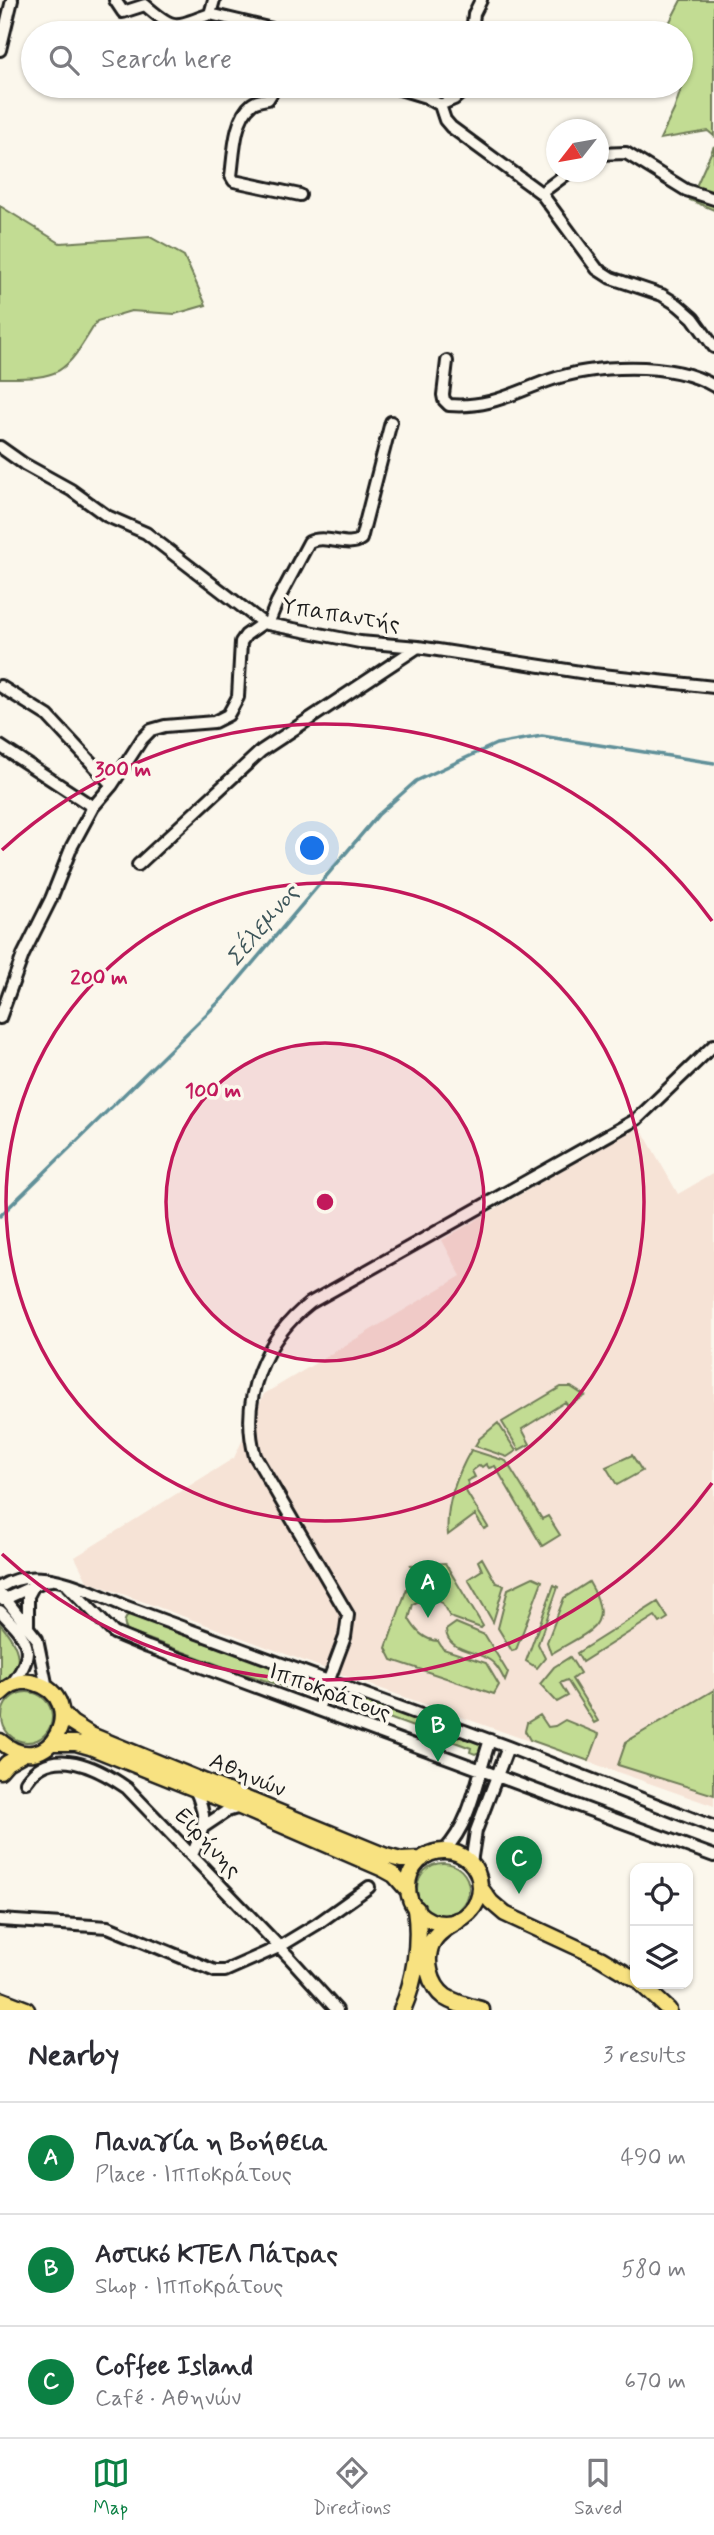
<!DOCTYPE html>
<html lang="en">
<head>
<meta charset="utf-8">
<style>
  :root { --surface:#fff; --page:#f2f2f3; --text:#2b2b33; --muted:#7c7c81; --line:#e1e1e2; --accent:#0b8043 }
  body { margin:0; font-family:Mynerve,sans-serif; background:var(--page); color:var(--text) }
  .controls { position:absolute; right:21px; bottom:21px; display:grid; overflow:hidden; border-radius:14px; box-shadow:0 2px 5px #0004 }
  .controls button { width:63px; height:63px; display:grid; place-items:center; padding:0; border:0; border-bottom:2px solid var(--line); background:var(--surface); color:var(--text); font:35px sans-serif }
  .compass { position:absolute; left:546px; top:119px; width:63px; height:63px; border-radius:50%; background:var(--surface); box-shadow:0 2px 5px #0004; rotate:239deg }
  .you { position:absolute; left:313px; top:849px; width:24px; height:24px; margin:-18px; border:5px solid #fff; border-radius:50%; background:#1a73e8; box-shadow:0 0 0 10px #1a73e833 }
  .badge { display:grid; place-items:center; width:46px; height:46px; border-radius:50%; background:var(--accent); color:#fff; font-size:23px; font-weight:700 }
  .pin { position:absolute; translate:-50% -58px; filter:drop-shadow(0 2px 4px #0008) }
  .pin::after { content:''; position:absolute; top:37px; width:24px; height:21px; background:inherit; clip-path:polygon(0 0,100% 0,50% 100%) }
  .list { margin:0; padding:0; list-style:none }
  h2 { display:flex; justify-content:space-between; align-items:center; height:91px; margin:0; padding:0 28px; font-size:30px }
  h2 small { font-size:23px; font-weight:400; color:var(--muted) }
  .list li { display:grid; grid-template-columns:46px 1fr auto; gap:21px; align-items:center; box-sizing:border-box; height:112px; padding:0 28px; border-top:2px solid var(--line) }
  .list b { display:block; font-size:26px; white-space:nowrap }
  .list p { margin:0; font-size:23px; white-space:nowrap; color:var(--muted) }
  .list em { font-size:23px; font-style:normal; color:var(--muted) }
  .icon { flex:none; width:38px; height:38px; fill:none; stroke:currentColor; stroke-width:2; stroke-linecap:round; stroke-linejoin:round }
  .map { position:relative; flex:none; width:714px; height:2010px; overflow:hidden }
  .search { position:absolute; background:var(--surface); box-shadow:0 2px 5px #0004; left:21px; right:21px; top:21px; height:77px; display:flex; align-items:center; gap:18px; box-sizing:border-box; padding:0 24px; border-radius:38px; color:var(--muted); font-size:26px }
  .sheet { height:427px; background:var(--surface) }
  nav { display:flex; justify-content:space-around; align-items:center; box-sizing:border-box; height:98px; border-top:2px solid var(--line); background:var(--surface); font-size:19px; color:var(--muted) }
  nav a { display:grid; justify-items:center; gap:4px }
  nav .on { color:var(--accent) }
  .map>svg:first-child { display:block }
  .built { fill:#f6e3d6 }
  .green { fill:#c2dc93; stroke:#6f7c58; stroke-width:2 }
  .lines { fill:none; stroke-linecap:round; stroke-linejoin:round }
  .stream { stroke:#619099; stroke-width:3.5 }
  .minor-casing { stroke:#1c1c1c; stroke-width:16 }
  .major-casing { stroke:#1c1c1c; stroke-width:19 }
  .highway-casing { stroke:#1c1c1c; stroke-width:21 }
  .minor { stroke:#fbf7ec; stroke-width:10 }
  .major { stroke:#f8e281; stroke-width:14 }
  .highway { stroke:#f8e281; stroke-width:16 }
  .ring { fill:none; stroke:#c2185b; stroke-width:3.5 }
  .labels { text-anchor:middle; stroke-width:7; stroke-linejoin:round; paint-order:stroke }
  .street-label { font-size:23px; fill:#1c1c1c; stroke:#fbf7ec }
  .water-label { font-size:24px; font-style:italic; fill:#3e565a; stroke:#fbf7ec }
  .centre { fill:#c2185b; stroke:#fbf7ec; stroke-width:3.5 }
  .ring-label { font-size:21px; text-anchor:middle; font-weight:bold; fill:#c2185b; stroke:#fbf7ec; stroke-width:7; stroke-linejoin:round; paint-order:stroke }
</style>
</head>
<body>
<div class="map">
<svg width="714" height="2010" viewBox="0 0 714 2010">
  <rect width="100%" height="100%" fill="#fbf7ec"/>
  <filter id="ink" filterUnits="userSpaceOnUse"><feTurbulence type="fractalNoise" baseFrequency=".0143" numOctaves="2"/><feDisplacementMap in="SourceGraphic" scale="14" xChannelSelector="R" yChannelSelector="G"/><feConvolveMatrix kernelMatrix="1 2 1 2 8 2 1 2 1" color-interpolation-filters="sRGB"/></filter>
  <g filter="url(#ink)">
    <path class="built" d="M639,1125l39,69 36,-21v633l-355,-125 -272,-100 -12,-24 159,-99 30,-64 197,-118 -19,-36z"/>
    <path class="green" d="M681,0h33v136l-6,-5 -48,8 14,-29 14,-42 -2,-6 -5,1v-30h-17z
      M714,146v64l-24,-10z
      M0,206l60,37 90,-6 34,19 22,49 -31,9 -44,-3 -34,10c-32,52 -33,58 -97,57z
      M561,1387h10l14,9 -17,10 -3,-4 -43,27 8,15 -11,6 -17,-28z
      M498,1423l18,28 -9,6 -32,-11 4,-7z
      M471,1450l35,11 36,58 6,-3 12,19 -18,11 -47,-80 -6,2 -3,-4 -4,3 -2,-2 -8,6 3,6 -8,4 2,4 -5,3 24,39 -4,2 -9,-14 -27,20c-3,-29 9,-60 23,-85z
      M632,1455l10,16 -25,14 -11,-18z
      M482,1558l14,25 8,2 -11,37 -25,-43 14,-9 -4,-9z
      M445,1563l38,63 -2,2 -31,-11 -8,-14 -9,-4 -22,-34z
      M533,1577l9,4 -26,69 -4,1 -14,-23 10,-39z
      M589,1582c28,46 -2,49 -38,72l-4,-12 17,-44z
      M418,1583l9,14 -14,7 -4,15c7,12 15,21 29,22l5,8 43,14 13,22 -5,9 -102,-34 -6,-12 21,-60z
      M554,1585l4,2 -20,57 7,14 -8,10 -11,-7z
      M658,1602l10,16 -8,5 -5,-7 -73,46 -5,-9z
      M129,1614l187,67 4,6 -8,1 -12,-6 -14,5 -51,-16 -108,-40c-4,-8 -3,-11 2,-17z
      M456,1623l29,12 23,38 -3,8c-4,-8 -7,-15 -14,-20 -14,-11 -44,-9 -45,-31z
      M0,1624c19,21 28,44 0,62z
      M570,1657l10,16 -8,6 26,42 -4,2 -27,-43 -7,3 8,13 -11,6 -17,-18 14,-17z
      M714,1690v105l-96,-30 8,-23z
      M2 1717a25 25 0 1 1 50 0a25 25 0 1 1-50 0Z
      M357,1696l123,46 2,9 -7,3 -5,-2 1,-4 -85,-31 -22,1 -10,-10 -2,-9z
      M540,1715l8,12 7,-1 10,-6 34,14 -10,27 -59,-21 -5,-9 2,-8z
      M417 1889a26 26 0 1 1 52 0a26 26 0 1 1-52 0Z"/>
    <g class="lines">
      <path class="stream" d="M0,1216l224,-219 154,-182 38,-34 80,-37 46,-8 172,27"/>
      <g class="minor-casing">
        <path id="minor" d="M115,0l8,12 22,-7c30,26 29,22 65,9
          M214,0l-4,14 79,19
          M472,33l2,-19 7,-14
          M0,50l12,-50
          M276,86l-8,13c-5,1 -11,1 -16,5 -18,14 -18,51 -21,72l3,5 66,14
          M390,86l36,11 14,8
          M440,105l5,15 6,7 90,66 56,76 14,9 51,17 16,10 15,13 21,29
          M440,105l14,-6 15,-13
          M598,154l28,-1 60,37 28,9
          M541,193l28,-21
          M447,361l-4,34 1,5 5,5c40,3 62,-11 98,-24 45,-16 124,-21 167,5
          M0,447l24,17 47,26 36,26 39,17 117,90
          M268,624l9,-22 32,-60c17,-9 38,7 52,-3l30,-117
          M0,686l48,30 64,69
          M0,746l93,61
          M138,865l123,-114 157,-104
          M0,1018l23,-63 28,-56 21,-53 21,-39 19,-22 30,-46 9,-9 14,-4 49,-4 14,-7 10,-18 3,-55 5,-7 17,-12 97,19 58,5 175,27 121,13
          M68,1586l46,47 34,14 566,209
          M0,1587c36,-24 89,3 124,19l384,141 206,80
          M0,1592l37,47 10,49
          M3,1600l41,-19 8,-1
          M0,1611c27,28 39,39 11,74
          M28,1626v-30l6,-11
          M318,1709l27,-72 3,-22 -93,-159c-16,-58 10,-118 55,-153l327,-184 77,-74
          M26,1782c25,-39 72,-14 101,6l162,169 48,53
          M203,1827l24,-16 13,-4
          M444,1851c28,-29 33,-74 46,-111
          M192,1855c13,-29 16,-37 3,-66
          M471,1863l5,-32 32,-84
          M0,1920l108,7 107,44h10l54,-24 38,-23 52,-37"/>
      </g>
      <g class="major-casing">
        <path id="major" d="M0,1694c10,-10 22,-15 35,-11 55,15 16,102 -35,58
          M62,1713l10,10 19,12 295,121 15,4 21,-1
          M52,1743h24l14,4 150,60 143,62 11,6 14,16
          M0,1771l7,-8 18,-10
          M408 1887a36 36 0 1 1 72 0a36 36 0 1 1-72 0Z
          M480,1887l11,15 14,12 95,44 35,21
          M641,1984l28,26"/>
      </g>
      <g class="highway-casing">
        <path id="highway" d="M457,1921c-9,5 -20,11 -25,21 -9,18 -2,44 13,55 11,7 24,10 36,13
          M0,2000l26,10
          M402,2010c13,-30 19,-68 14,-101"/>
      </g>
      <use href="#minor" class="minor"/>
      <use href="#major" class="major"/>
      <use href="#highway" class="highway"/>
    </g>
  </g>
  <circle cx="325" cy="1202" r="159" fill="#c2185b" fill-opacity=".12"/>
  <g class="ring">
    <circle cx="325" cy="1202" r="159"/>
    <circle cx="325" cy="1202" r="319"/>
    <path d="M712 1483A478 478 0 0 1 2 1554M2 850A478 478 0 0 1 712 921"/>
  </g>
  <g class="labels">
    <g class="street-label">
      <text transform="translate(341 614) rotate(9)" y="8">Υπαπαντής</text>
      <text transform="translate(330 1691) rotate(20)" y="8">Ιπποκράτους</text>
      <text transform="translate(248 1774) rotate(23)" y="8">Αθηνών</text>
      <text transform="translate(209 1842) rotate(47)" y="8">Ειρήνης</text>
    </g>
    <g class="water-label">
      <text transform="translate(262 925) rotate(-50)" y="8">Σέλεμνος</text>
    </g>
  </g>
  <circle cx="325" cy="1202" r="10" class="centre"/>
  <g class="ring-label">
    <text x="123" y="776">300 m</text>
    <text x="99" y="984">200 m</text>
    <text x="213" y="1097">100 m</text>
  </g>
</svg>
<div class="controls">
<button><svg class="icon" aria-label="locate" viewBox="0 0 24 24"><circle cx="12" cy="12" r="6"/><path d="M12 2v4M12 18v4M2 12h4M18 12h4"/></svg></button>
<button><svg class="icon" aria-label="layers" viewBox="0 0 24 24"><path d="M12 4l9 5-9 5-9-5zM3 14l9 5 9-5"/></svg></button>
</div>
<svg class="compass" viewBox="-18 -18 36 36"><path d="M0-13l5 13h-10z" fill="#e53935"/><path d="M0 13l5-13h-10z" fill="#7c7c81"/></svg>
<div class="you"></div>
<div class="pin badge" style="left:428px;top:1618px">A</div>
<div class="pin badge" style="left:438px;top:1762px">B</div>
<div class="pin badge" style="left:519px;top:1894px">C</div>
<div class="search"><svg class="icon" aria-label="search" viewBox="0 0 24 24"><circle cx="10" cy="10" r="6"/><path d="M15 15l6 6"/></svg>Search here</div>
</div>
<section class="sheet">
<h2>Nearby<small>3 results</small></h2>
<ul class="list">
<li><span class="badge">A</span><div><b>Παναγία η Βοήθεια</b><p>Place · Ιπποκράτους</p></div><em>490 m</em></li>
<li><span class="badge">B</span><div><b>Αστικό ΚΤΕΛ Πάτρας</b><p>Shop · Ιπποκράτους</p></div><em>580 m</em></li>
<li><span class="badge">C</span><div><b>Coffee Island</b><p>Café · Αθηνών</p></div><em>670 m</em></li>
</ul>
</section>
<nav>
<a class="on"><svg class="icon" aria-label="map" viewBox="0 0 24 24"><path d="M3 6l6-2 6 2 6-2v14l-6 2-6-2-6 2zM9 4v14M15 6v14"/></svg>Map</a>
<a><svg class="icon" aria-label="directions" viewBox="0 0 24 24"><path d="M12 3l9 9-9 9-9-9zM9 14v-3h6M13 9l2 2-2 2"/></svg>Directions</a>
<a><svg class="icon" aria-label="saved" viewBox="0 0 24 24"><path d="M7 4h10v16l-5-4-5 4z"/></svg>Saved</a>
</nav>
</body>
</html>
